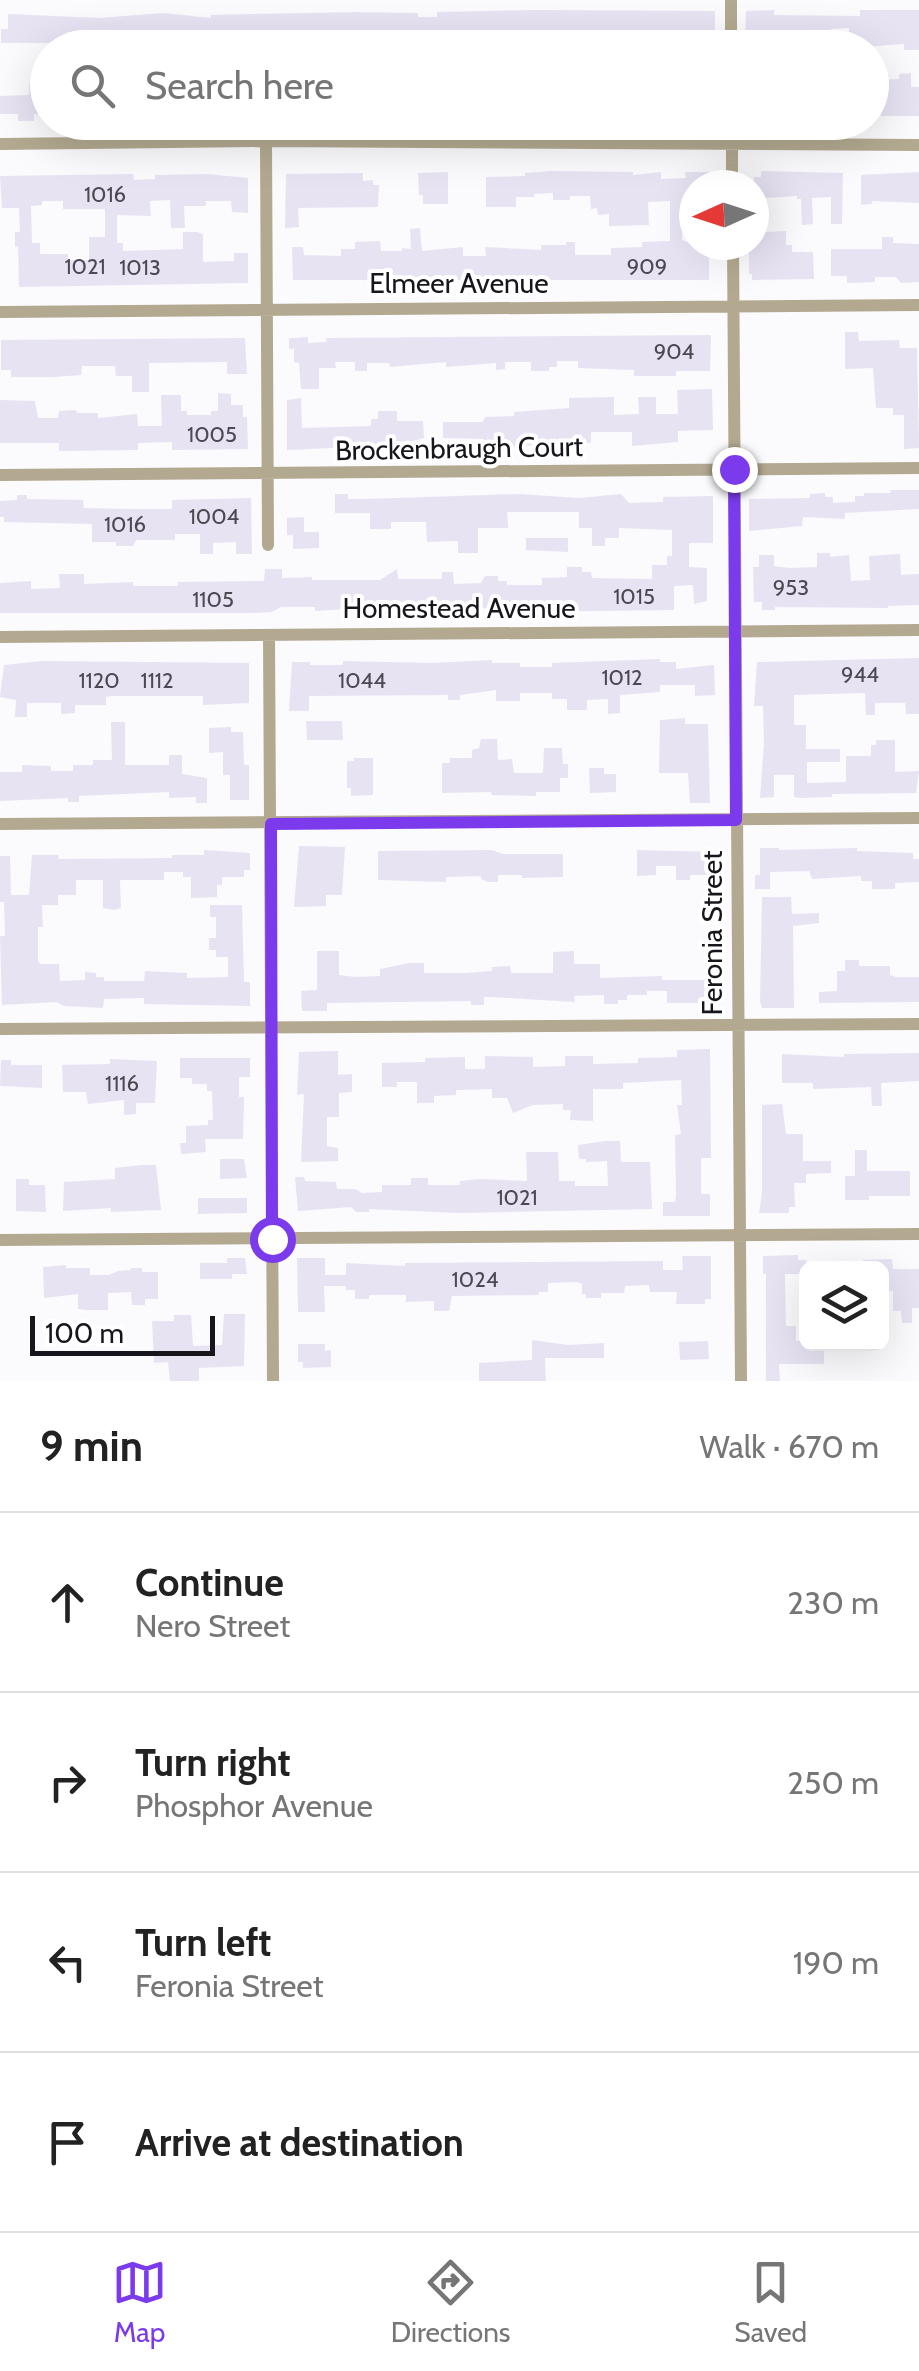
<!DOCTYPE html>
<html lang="en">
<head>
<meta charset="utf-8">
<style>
  :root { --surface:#fff; --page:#f6f6f6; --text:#222; --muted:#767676; --line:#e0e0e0; --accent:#7c3aed }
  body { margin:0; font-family:Cabin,sans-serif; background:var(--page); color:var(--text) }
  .controls { position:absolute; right:30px; bottom:30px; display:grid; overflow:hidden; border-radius:15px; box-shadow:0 10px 40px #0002 }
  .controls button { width:90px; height:90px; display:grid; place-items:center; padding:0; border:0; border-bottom:2px solid var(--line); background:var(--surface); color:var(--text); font:50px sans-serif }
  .compass { position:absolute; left:679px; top:170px; width:90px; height:90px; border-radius:50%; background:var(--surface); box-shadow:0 10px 40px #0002; rotate:267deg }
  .scale { position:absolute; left:30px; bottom:25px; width:185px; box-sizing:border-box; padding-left:10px; border:5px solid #18161c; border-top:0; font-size:28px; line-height:35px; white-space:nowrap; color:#18161c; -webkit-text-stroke:8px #fff; paint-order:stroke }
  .stop { position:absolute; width:30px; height:30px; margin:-22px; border:8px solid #7c3aed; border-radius:50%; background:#fff }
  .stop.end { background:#7c3aed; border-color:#fff; box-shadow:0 2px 10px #0008 }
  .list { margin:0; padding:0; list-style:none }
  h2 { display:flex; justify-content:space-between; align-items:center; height:130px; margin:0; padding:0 40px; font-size:42px }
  h2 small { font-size:32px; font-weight:400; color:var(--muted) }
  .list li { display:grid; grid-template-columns:65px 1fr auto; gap:30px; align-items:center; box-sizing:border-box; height:180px; padding:0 40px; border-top:2px solid var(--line) }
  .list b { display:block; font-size:38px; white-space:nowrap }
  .list p { margin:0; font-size:32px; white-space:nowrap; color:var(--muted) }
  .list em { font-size:32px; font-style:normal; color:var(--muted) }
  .icon { flex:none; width:55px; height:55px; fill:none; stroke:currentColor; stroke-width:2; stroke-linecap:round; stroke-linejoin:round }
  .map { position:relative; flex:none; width:919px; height:1381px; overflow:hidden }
  .search { position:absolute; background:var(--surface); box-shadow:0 10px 40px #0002; left:30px; right:30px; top:30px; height:110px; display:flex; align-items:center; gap:25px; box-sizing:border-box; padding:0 35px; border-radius:55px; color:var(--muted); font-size:38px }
  .sheet { height:850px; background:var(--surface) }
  nav { display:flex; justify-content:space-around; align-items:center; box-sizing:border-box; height:140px; border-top:2px solid var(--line); background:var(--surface); font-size:28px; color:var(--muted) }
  nav a { display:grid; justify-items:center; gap:5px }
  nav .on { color:var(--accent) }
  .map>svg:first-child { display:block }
  .building { fill:#e8e3f3; fill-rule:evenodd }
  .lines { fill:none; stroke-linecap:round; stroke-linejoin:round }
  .minor { stroke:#b3a990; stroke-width:12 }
  .route { stroke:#7c3aed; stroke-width:12 }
  .labels { text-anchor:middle; stroke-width:8; stroke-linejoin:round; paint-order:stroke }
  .number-label { font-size:22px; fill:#4c4952 }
  .street-label { font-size:28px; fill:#18161c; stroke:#fff }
</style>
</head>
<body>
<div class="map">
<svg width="919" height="1381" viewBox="0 0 919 1381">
  <rect width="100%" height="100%" fill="#fbfafd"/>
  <path class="building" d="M535,10l180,1v37h-12v-5h-15v-8h-18v11l-28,2h-19v-4l-158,4 -9,-2v-4h-32v6h-35v-5l-35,4v-3h-8v-3l-32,1v4l-25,1v-7l-33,1v6l-27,1h-166v-5h-62v-14h7v-15l91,4 64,-5 48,5v-3l146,-3 61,1v4h19v-5z
    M774,10v5l86,1v-6h59v40h-15v-6l-55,4v-20l-18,1 -2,13 -54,-3v9h-30l1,-37z
    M911,73v14h8v29h-38v-8h-9v-28l27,-1v-5z
    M48,83v32l-14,-1v7h-16v-7h-18v-18l29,-1v-11z
    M552,171l81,1v3l28,-3v7l25,-1 -1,-6h25v13h-16v16h-11l-1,39 12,5h15v35h-416l-1,-33h11l1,8 37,1v-7h14v-7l25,-1 1,10h21v-3l9,1 -1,-20 10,-1 2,23 41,-4v9h23l-1,-9 56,3v-5h25v-3h9v13h36v-7l31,-1v-5l28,-1v-40l-22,1 1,23 -40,1v-12l-11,1 -1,-7 -6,1 -1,-13h-20v4h-17v-7l-19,1v3h-18v10h-30v-30l39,-1v-3z
    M761,171l82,2 -1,51h-11v-27l-19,1 1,26 -11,1 -1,-26h-4v-3l-32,2v34l21,-1v14h6v7h21l1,27 -62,1v-6h-3v-29h5v-68h7z
    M448,172v32h-25v-9h-4l-1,-22z
    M919,172v31l-47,-2v3l-11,1v-30z
    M363,173v8l10,-1v5h6l-1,22 -80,1 1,19 -14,1 1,-54z
    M133,174l1,6 21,-1v-4l52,-1 41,4v35l-16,-1 -1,-11h-25v5h-22l1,22h-14l-1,-28 -20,1 1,15 -34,-1v28h6v8l60,-2v-17h14l6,2v28l31,-1v-8h14v30l-229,4 -1,-41 -3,1v-15h5l-1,-24h-17l-2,-32zM42,201h21v8h42v28h-16v23h-21v-6h-28v-11h-8l-1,-37 11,-1z
    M882,237h11v6l26,1v38l-18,1 -5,-6h-21v5l-28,1v-7h-16v-27h51z
    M845,332h13l1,9 40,-1 1,8h17l2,100 -15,1v-34h-11v-7h-17l-3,-40 -28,1z
    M711,335l-1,36h-34v5h-42v-6l-56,-2v-7h-21v6h-8v4h-18v-9h-26v7l-9,1v-7l-50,4v-5l-56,5 -1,-4h-22v8h-12v-9h-20l1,6h-17v21h-18l-2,-26 -5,-1v-13h-5v-11h4l15,-1v6l19,-1 -1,-4z
    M245,338l2,36h-20v-12l-78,1v29h-17v-16h-16l-1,-10h-33l-1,9 -27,2h-43v-7h-10v-30z
    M712,389l1,41 -35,1v11l-46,4v-14h-41v11h-8v4h-13v-6l-56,6 -30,-2v-6l-41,-1v-16h40l2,-5 29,-1v-4l55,-4v-10l45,-1v18l25,-1 -1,-17h18v17h22l-1,-24z
    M218,393l13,1v11h12v12h4l1,32 -76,1v-8l-34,1v7l-79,1v-8h-59v-43l35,1 3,17h20l1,-7 16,-1 3,3h20v5l39,-4 1,12h24l-1,-31h20v16h6v4h24v-4h7z
    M301,398l1,30 69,-2v-7h7v-8h19v10h26l1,17 -28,7 -109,5v-50z
    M891,490h28v19l-74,4v6l-42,-2 -1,9 -53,5v-32l61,-1v-4l15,-1v4h8v6l22,-1v-6h9v-3h26z
    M335,494h13v5h16l156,-5 59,4 42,-4 8,9 34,-1v-5l50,-1v47h-24v24l18,1v33l-13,3 -1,-19 -19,1v24l-158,2v-5l-117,5v-4h-36l-48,3v-4h-34l-9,5 -20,1h-252v-30l31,-2v8l29,-1 -1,-14h25v10l49,-2v4h45v-4l86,-1 1,-12h17v9l30,-1v3h68l17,-11 1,10h44v-7h11l1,12 27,-1 4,-7h13v5h9v4h35v-7l25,-1v-10h15v5h9l1,6 60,1v-14h15v-9h5v-26l-53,-2v10h-14v8h-13v-18h-13v-16h-72l1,16h-30v25h-20v-12l-31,1 -1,-20h-35v7h-21v-16h-35z
    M17,495h10v4l56,1 1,8 49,1h39v-9l79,-2 1,56h-16v-12l-23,1v11h-13v-20h-25v6h-39l-3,6h-17v-4h-24v-18l-88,-2v-5h-4v-16l17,-1z
    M304,517v15h15v16l-26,1v-14h-6v-17z
    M526,538h42v14l-42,-2z
    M817,553h13v4l19,-2 2,26 19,-1 -1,-24 31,-2 1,21 18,-1v31l-31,1v2l-113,-1v3h-13v-8h-8l-1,-35h6v-12h15v11l15,2 28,-1z
    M919,658v56h-13l-1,-11h-30v12h-9l-1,-22 -71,2v30h12v24h34v13h-33v21l39,-1v-26h25v-11h5v-5h19v32l24,-1 -3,22 -84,1v3l-31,1 -7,-1v-22h-20v22l-14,1 4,-55 -1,-37h-9l3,-44z
    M660,659v3h16v7l38,-4 1,30 -20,1v-11h-35v7l-40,3v18l-12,1v-15l-21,1v10h-20v-11h-15v-6h-32v8h-24v-11l-36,5v5h-12v-5l-139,1v15h-20l3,-49h18v3h33v-4l87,2 62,-3v3h28v4h32v-4z
    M43,661l206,2v40l-46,2v-9h-92l-5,1v8h-31v8l-14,1v-11h-34v14h-12l1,-17 -16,-3 4,-32z
    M685,718v6h23l2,79h-20l-2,-30h-29l1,-53z
    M306,721h36l1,19h-36z
    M111,722h14v43h44v-10h13v19l25,4v25h-11v-6l-27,1v-6l-90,4v6h-11v-4l-68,3v-29h22v-7l29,1v5h22v-6h20v-5h19z
    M231,727v5h12l1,33h5v35h-19v-25h-7v-23l-14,1v-25z
    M481,739h16l1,21 14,-1 2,14h29l1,-25h18l1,16h5v14h-8v14h-24v4l-44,-1 -1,-3 -49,1v-30h8v-5h22v-8l7,-2z
    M354,758h19v37l-22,1v-8h-4v-27h7z
    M589,768h15v6h12v18l-26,1z
    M299,846l46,1 -3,48h-16v11l-32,1z
    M760,848h19v2l78,-2v3l56,2v6h6v23l-24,1v6h-23v-8h-11v-5l-49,3 -3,-8 -39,1v17h-15v-14h5z
    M204,850l46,3v17h-6v7h-22v8h-5v12l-26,1v-21h-8v-5h-19v8h-44l1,28 -7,2 -11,-2v-28h-27v15h-18v10h-16l1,22h-5v34l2,3h19l1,17 25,-1v-8l11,1v4h8v4h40l1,-10 42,2v5l41,-1v-20h-12v-7h-7v-12h7v-21h-6v-12h32l2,77h6v24l-106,-2v-6l-40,1 -1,9 -39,-2 -8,-4 -54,3 -2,-69h5l-1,-34h-4v-46h10l1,39h18l3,-40h27l-1,4 114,-1v-3h32z
    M492,850l11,4h60v23l-41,1v-3h-24v7h-10l-7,-3v-3l-35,1v5l-68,-2v-29z
    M637,850l78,2v23h-25v5h-14v-14h-20v9l-19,1z
    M762,897h29l1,17 27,-1v10l-26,3 1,82h-32l-2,-6z
    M317,951h22v24l17,2 24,-1v-7l29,-6h15v10h42l26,-2v-4l18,-1 1,7h42v-21l21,-1v13h26v14l62,-2v4h53l1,23h-49v-12h-20v4h-20v5h-9v4h-14v-9l-30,1 1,6 -86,-5h-5v8h-13v-4l-144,2v8h-25l-1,-20 16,-1z
    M845,960h14v6h31v9l6,2h23v25l-100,1v-11l18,-1v-20h8z
    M710,1049l1,109h-10v36h9v22h-47v-14h12l1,-7 -1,-60 6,-1 -4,-29h5l-1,-25 -58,3v6h-30v32l-23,-1 1,-10h-8v-6l-30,1 -20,8 -6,-15h-15v-9l-36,1v5l-22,1v7h-17v-21h-20v5h-15v-24l43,-1v-4l40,-1v12h20v-13l48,1v10l32,-1v-10h28v8l45,-1v-5l39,-1v-7z
    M338,1051v24l14,-1v18l-13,1v24h-12v29l11,2v13l-37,1 3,-68 -7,1 2,-43z
    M919,1053v28l-38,2 1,23h-10l-1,-19 -58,2v-6h-31v-29l62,3v-3z
    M180,1058h70v19h-11v20h5l-1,42h-38l1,13 -25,2 -1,-11h6v-17l22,-1v-5h5l-1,-29h-5v-7h-15v-6h-12z
    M110,1059l47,2 -2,42h-19v11l-12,1v-15l-36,4 -2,-12h-23l-1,-27 48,-1z
    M1,1060h10v5h31v23l-42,-2z
    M782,1104l4,30h17v27h28v12l-25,1v9h-12l1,24h-6v6h-30l3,-21v-87z
    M605,1141h15l1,21h29l2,47 -194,4 -89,-4v3h-13l-5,-5 -53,4 -3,-34h9l1,4 31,1 1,7h18l7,4 20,-1v-7h29v-7h17v7h32v-4l20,-2 47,2 -1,-29h32l1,29h16v5h33l-1,-25 -21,1v-3h-7l-1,-14z
    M855,1150h12v21h43v25h-41v4h-24v-24h10z
    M220,1159h24l3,19 -27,1z
    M141,1165h15l5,45 -50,2v-4l-48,3 1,-29 51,-3v-11z
    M16,1179h13v6h16l1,27 -30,-1z
    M198,1198h49v15l-49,1z
    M798,1255v5h8v14h-21l1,52h10v15l10,-1 1,7h17v17h-45l1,17h-14v-107h-3v-18z
    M682,1256h29v43h-6v5h-29l1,-12h-27l-1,-7 -24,1 -1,7h-23v5h-15v-4h-4v-10l-5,-2 -29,1v9h-9v3l-87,1 -3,15h-15v-10l-28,1v-7h-37v4h-14v-9h-9v-4h-22l1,26h-27l-1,-54h28v17h21v-12l59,3v-3l258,-2v9h20z
    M227,1258h18l2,16h-15v5h-32v-16h27z
    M892,1259l1,10h26v39h-7v15h-10l-1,-12h-8v-20h-11v-23h-19v-8z
    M66,1265v3h24v7h19l9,-4 13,-1v-2h11v4h16v27h-13v6h-13l-1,-13 -23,1v17h-23l-7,-1v-15l-34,4 -1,-31z
    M224,1314h21l-1,52 -45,2v13h-29l-2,-19 -14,1 -2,-42h22v-6h17l2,31 29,-1z
    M532,1340l36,5 36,-2v15h-59l1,23h-67v-18l53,-3z
    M708,1341l1,18 -29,1 -1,-18z
    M298,1344h27v7l6,-1v17l-28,1v-6h-5z"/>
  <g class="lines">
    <path class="minor" d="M731,0v48
      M732,122v63
      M266,141l2,404
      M0,144l266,-3 653,4
      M733,245l8,1136
      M0,312l919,-7
      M0,475l919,-7
      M269,635l4,746
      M0,637l919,-7
      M0,824l919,-6
      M0,1029l919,-5
      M0,1240l919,-6"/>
  </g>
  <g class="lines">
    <path class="route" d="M272,1239l-1,-415 465,-4 -2,-351"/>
  </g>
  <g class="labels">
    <g class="number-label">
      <text x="105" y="202">1016</text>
      <text x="85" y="274">1021</text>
      <text x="647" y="274">909</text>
      <text x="140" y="275">1013</text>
      <text x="674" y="359">904</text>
      <text x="212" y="442">1005</text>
      <text x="214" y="524">1004</text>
      <text x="125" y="532">1016</text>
      <text x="791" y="595">953</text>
      <text x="634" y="604">1015</text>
      <text x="213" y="607">1105</text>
      <text x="860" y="682">944</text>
      <text x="622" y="685">1012</text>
      <text x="99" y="688">1120</text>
      <text x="157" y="688">1112</text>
      <text x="362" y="688">1044</text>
      <text x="122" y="1091">1116</text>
      <text x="517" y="1205">1021</text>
      <text x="475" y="1287">1024</text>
    </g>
    <g class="street-label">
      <text x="459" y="293">Elmeer Avenue</text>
      <text transform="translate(459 448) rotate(-1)" y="10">Brockenbraugh Court</text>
      <text x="459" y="618">Homestead Avenue</text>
      <text transform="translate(712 933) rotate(-90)" y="10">Feronia Street</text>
    </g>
  </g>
</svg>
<div class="controls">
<button><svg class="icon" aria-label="layers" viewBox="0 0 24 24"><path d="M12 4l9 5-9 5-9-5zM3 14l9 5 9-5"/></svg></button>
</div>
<svg class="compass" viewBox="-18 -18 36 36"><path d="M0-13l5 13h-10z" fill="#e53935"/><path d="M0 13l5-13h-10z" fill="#767676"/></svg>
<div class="scale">100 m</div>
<div class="stop" style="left:272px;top:1239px"></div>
<div class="stop end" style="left:734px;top:469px"></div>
<div class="search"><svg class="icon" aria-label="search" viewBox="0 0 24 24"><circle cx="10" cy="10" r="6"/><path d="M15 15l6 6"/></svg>Search here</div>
</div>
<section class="sheet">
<h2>9 min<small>Walk · 670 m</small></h2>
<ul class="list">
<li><svg class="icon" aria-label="ahead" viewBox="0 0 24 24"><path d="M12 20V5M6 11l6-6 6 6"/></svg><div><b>Continue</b><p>Nero Street</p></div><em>230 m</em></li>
<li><svg class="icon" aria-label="right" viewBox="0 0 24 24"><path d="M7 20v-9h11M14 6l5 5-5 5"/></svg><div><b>Turn right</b><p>Phosphor Avenue</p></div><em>250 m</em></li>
<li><svg class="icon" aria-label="left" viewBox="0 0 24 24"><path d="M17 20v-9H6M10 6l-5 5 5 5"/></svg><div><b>Turn left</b><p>Feronia Street</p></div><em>190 m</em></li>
<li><svg class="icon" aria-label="arrive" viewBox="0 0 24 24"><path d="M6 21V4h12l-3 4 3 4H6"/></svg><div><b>Arrive at destination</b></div></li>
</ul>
</section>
<nav>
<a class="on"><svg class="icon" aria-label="map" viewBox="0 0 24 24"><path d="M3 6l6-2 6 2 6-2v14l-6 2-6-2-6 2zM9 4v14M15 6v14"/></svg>Map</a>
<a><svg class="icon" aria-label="directions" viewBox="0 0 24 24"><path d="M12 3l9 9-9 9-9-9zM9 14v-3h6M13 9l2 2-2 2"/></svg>Directions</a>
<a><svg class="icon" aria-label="saved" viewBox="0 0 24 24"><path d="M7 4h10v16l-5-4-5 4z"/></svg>Saved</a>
</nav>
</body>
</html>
